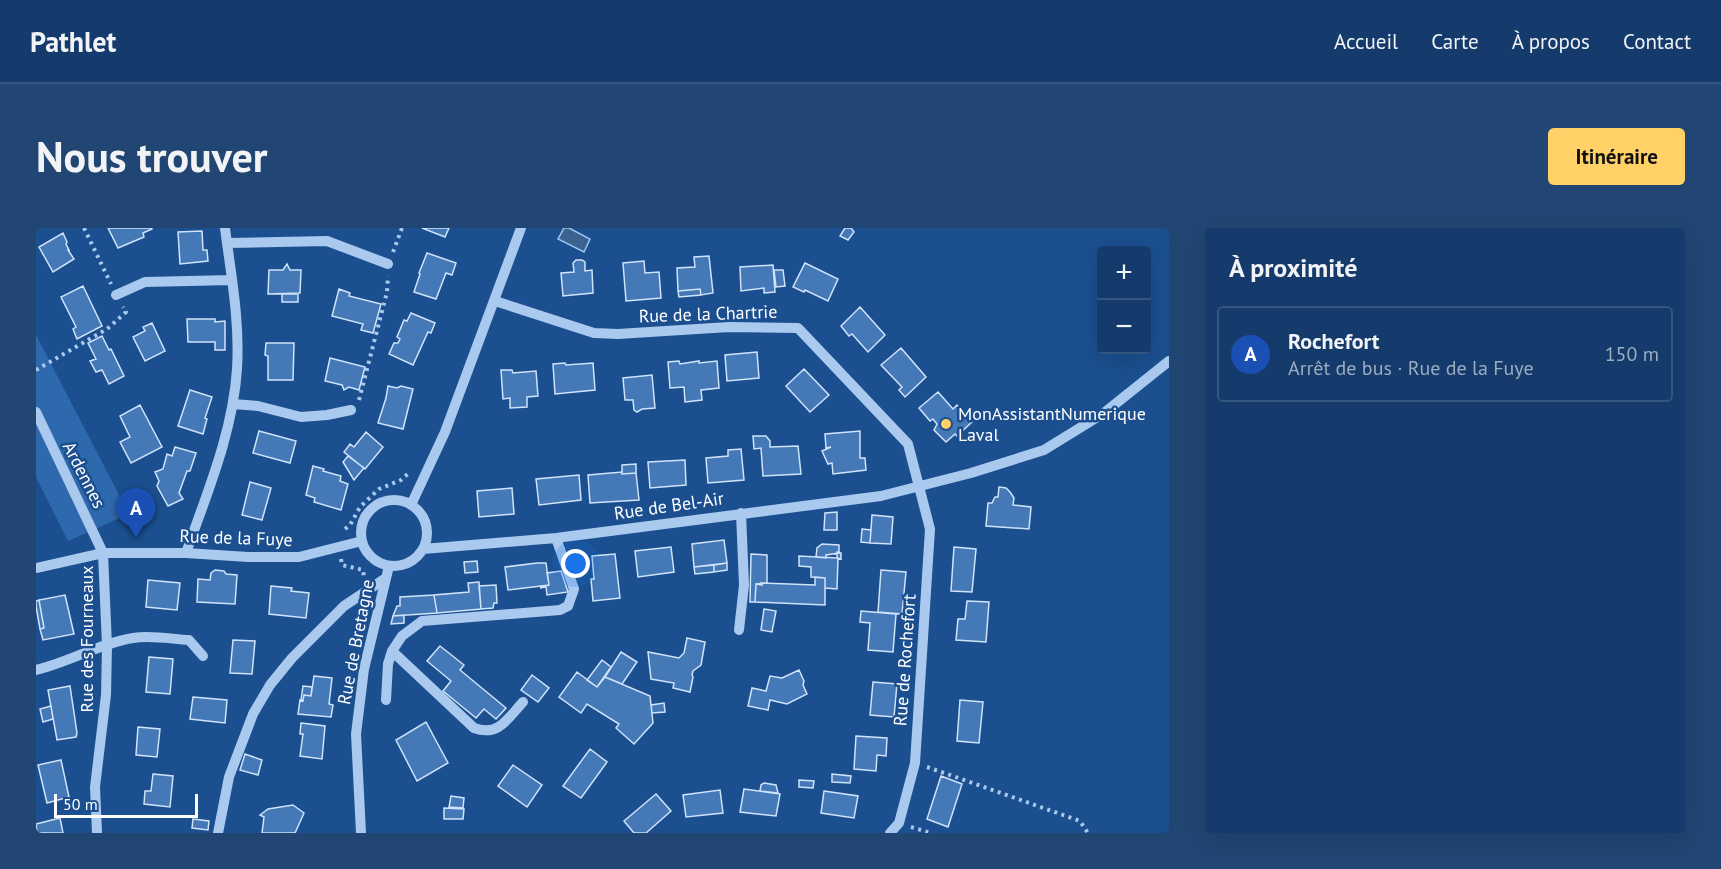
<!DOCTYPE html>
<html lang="fr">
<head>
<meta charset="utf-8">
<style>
  :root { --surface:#143b6b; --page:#214673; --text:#f1f3f6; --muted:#9dadc1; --line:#33557e; --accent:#ffd166 }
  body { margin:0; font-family:"PT Sans",sans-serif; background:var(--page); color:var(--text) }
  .controls { position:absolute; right:18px; top:18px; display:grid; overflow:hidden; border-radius:6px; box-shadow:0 6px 24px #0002 }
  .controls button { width:54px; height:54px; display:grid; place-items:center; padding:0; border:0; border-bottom:2px solid var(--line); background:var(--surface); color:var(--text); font:30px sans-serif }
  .scale { position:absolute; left:18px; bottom:15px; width:144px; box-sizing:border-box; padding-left:6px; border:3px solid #fff; border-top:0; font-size:16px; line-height:21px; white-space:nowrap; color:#fff; -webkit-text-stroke:4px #1b4f8f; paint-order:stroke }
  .you { position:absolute; left:540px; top:336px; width:21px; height:21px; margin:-15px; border:4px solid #fff; border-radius:50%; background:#1a73e8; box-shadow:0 0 0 9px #1a73e833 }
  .badge { display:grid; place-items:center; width:39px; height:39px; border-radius:50%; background:var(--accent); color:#fff; font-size:20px; font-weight:700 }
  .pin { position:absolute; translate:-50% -50px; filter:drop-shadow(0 2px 3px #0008) }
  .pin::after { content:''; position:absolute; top:32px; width:21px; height:18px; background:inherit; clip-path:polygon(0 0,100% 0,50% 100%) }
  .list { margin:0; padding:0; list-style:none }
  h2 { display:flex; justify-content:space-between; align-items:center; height:78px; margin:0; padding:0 24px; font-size:26px }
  h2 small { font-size:20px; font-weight:400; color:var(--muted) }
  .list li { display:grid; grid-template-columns:39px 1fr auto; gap:18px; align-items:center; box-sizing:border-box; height:96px; margin:0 12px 12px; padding:0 12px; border:2px solid var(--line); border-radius:6px }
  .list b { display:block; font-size:22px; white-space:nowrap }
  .list p { margin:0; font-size:20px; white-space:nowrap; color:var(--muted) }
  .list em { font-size:20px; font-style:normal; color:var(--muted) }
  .map { position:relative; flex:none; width:1133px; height:605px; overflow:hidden; border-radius:6px }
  header { display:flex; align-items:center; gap:36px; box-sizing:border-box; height:84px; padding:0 30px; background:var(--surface); border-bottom:2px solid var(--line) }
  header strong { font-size:28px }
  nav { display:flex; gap:33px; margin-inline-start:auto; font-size:21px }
  .intro { display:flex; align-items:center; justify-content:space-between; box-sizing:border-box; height:144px; padding:0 36px }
  h1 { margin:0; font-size:42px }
  .button { padding:15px 27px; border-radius:6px; background:var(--accent); color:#111; font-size:21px; font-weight:700 }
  main { display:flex; gap:36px; padding:0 36px }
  aside { flex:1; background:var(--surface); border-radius:6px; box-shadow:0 6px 24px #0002 }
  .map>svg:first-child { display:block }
  .green { fill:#2e69ad }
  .water { fill:#3c6290; stroke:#9cc4f0; stroke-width:1.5 }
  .building { fill:#4478b7; stroke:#cfe3fa; stroke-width:1.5 }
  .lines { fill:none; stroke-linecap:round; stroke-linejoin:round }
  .path { stroke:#a9c9ee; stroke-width:4; stroke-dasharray:3 4.5; stroke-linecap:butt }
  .minor { stroke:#a9c9ee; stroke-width:10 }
  .poi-dot { fill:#ffd166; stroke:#1b4f8f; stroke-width:2 }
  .labels { text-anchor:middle; stroke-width:5; stroke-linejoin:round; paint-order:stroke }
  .street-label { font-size:18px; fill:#fff; stroke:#1b4f8f }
  .poi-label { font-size:18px; fill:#fff; stroke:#1b4f8f; text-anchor:start }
</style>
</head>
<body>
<header>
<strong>Pathlet</strong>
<nav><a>Accueil</a><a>Carte</a><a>À propos</a><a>Contact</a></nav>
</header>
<div class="intro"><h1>Nous trouver</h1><a class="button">Itinéraire</a></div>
<main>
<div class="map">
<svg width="1133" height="605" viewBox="0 0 1133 605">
  <rect width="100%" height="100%" fill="#1b4f8f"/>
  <path class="green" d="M0,107l93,179 -61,27 -32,-64z"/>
  <path class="water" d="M528,0h5l21,11 -6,13 -26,-13z"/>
  <path class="building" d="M72,0h43l1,1 -9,4 1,4 -26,11z
    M386,0h27l-4,9z
    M809,0h6l3,4 -6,8 -8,-4z
    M166,3l1,19h4l1,11 -28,3 -2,-32z
    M27,5l4,9 -1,2 3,6h-1l6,9 -21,13 -14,-25z
    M391,25l29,10 -4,12 -6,-2 -10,26 -22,-7 6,-18 -1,-1z
    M673,28l4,37 -12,2 -1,-6 -22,2 -1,-23 18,-1 -1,-10z
    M540,32h6l3,2v9l7,-1 1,23 -30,3 -2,-23 13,-1 -1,-9z
    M608,33l1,12 14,-1 2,26 -35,3 -3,-38z
    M769,35l33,16 -10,22 -23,-11 -1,2 -11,-5z
    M251,36l3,6h11l-1,23 -32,1 1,-24h14z
    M737,37l2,27 -11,1v-5l-23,3 -1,-24z
    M738,42h9l2,16 -9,1z
    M47,58l19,40 -25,13 -4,-10 3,-2 -15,-30z
    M303,61l11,4 -1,3 32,8 -8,29 -12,-3 2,-6 -31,-8z
    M664,61l1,6 -22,2 -1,-6z
    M246,66h16v8h-16z
    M824,79l25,28 -17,17 -16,-18 -3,2 -8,-10z
    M375,85l24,10 -4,10 -3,-1 -15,33 -24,-11 5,-11h4l2,-4 -3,-2 7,-17 3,1z
    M151,91h28v3l10,-1v29h-10v-8h-27z
    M116,95l13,28 -20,10 -12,-24 12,-6 -2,-4z
    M66,108l7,14 2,-1 13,27 -15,8 -7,-14 -6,2 -6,-11 6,-2 -8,-16z
    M230,115h28l-1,37h-25v-24l-3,-1z
    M865,120l25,29 -21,20 -6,-7 3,-3 -21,-22z
    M721,124l2,26 -32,3 -2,-26z
    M294,130l35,9 -6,23 -10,-3 -5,3 -2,-5 -17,-4z
    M643,133l1,3 19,-3v2l18,-2 2,27 -18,2 1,10 -17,2 -1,-15 -14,1 -2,-26z
    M529,135l1,2 27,-2 2,27 -40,4 -2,-30z
    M768,141l25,26 -19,17 -24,-26z
    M465,142h11l1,3 23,-2 2,25 -11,1v10l-17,1v-10l-7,1z
    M616,147l3,33 -13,1 -5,3 -3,-2 -1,-10h-8l-2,-22z
    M352,158l9,2 4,-2 12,3 -10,40 -25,-6 8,-25z
    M154,162l22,7 -7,21 2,1 -4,15 -25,-8z
    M902,164l15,17 4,-4 15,17 -15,14 -2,-2 -9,8 -12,-12 3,-6 -4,-5 -3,2 -11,-13z
    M104,177l22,42 -31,16 -11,-21 10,-5 -10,-21z
    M223,203l37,10 -6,22 -37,-10z
    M824,203v27h5l1,12 -33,4 -1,-11 -4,1 -6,-13 9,-4 -5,1 -1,-14z
    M330,204l17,15 -18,22 -21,-17 6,-8 4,3z
    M717,208h13l4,5v6l28,-1 3,28 -38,2 -2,-28 -7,1z
    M139,219l21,6 -6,18h-3l-8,22 4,6 -15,7 -11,-20 2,-5 -4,-9 8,-3 4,-15 5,2z
    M705,221l3,31 -36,3 -2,-25 22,-2v-6z
    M312,228l16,12 -10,12 -11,-18z
    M649,232l1,25 -36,3 -2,-26z
    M600,236v9l-14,1v-9z
    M277,238l11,3 -1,2 18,5 -1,5 8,3 -7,26 -27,-8 1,-4 -9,-3z
    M586,244v2l14,-1 3,27 -49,3 -2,-28z
    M543,247l2,25 -42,5 -3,-26z
    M214,254l21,6 -9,32 -20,-5z
    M963,259l7,1 4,4 4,6 -1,7 18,2 -2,22 -43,-3 2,-23h4l3,-6h3z
    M476,260l2,26 -35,3 -2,-26z
    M801,284v18h-13l1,-17z
    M836,287l21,2 -2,27 -21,-1z
    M826,301l9,1 -1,13 -9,-1z
    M688,312l3,23 -33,4 -2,-23z
    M786,316l17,1v8l-13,2v3l-10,-1 1,-9z
    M635,319l3,25 -36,5 -3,-26z
    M918,319l22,2 -4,43 -21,-1z
    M801,324l4,1v6l-3,-1 -1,31 -12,-1v-10l-14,-1v-10l-12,-1v-10l38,2z
    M579,326l5,44 -27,3 -2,-22h3l-2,-23z
    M715,326l16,1v28l-11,1 -1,18h-5z
    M441,333l1,11 -13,1 -1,-11z
    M501,335h9l3,22 -41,5 -3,-23z
    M691,335v7l-13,2v-7z
    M678,337v7l-19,2 -1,-7z
    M179,342l9,1 2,3 11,1 -2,29 -38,-2 1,-23 12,1 1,-7z
    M845,342l25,2 -4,42 -24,-2z
    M525,343l7,21 -21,3 -1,-8 -6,1 9,-3 -2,-12z
    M779,349l10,1v27l-70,-3 1,-18 6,1 -1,-2 54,2z
    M112,352l32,3 -3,27 -31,-3z
    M443,354l2,27 -44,4 -3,-18 35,-3 -1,-9z
    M460,357l1,18h-3l-1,5 -12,1 -2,-23z
    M235,358l21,2 -1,3 18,2 -3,25 -37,-4z
    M29,367l9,39 -31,6 -3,-11 4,-1 -5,-28z
    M398,367l3,18 -44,3 4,-10h3v-9z
    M3,372l5,28 -4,1 -4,-23v-5z
    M931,373l22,1 -3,40 -30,-2 2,-21h7z
    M728,381l12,2 -4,21 -11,-2z
    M825,383l35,3 -3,38 -25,-2 2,-27 -10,-1z
    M368,387v8l-13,1 2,-8z
    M651,410l18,4 -4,23 -8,6 -1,4 1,2 -3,15 -17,-4 1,-5 -23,-4 -3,-27 31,6 5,-5z
    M197,412l22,1 -3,33 -22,-1z
    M404,418l24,19 -4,5 46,38 -10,11 -12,-10 -8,9 -33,-27 8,-10 -24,-20z
    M585,424l16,10 -15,22 -17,-7z
    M113,429l24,2 -3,35 -24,-2z
    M566,432l9,7 -14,20 -10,-7z
    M763,442l5,11 -1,4 4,9 -20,10 -17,-4 -2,10 -20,-4 4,-18 14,3 4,-15 12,2z
    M541,444l20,15 8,-10 45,19 3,27 -19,21 -18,-16 3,-4 -32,-20 -6,9 -22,-16z
    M496,447l17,13 -11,14 -17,-12z
    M278,448l18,2 -3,26 4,1 -2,12 -33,-3 2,-14 3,1 1,-6 7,1z
    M837,454l24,2 -3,33 -24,-2z
    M34,458l7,47 -1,4 -19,3 -9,-50z
    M267,458l9,1 -1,9 -7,-1 -1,6 -2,-1z
    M157,469l34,3 -2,23 -35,-4z
    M924,472l23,2 -4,41 -22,-2z
    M628,475l1,9 -13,1 -1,-8z
    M15,478l2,13 -10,3 -3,-13z
    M390,494l22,41 -31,18 -21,-41z
    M265,495l24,3 -3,33 -22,-3 3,-22h-3z
    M102,499l22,2 -3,28 -21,-2z
    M820,508l31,2 -1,18 -9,-1 -1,16 -22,-2z
    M554,521l17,13 -26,36 -18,-12z
    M209,526l17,6 -4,15 -18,-5z
    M25,532l8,37 -22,6 -9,-38z
    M477,537l29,20 -15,22 -29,-21z
    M117,546l20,2 -3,31 -26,-3 1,-13h6z
    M796,546l19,2 -1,7 -18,-1z
    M905,548l21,8 -14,43 -21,-8z
    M763,552l15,1 -1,7 -14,-1z
    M728,555l12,2 2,8 -18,-2 1,-6z
    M708,561l36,5 -4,22 -36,-4z
    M684,562l3,23 -37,4 -3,-22z
    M788,563l34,5 -4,22 -33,-5z
    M620,566l15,17 -25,22h-12l-10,-12z
    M415,568l13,2 -1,10 -14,-1z
    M257,577l11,8 -9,20h-33l2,-16 -4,-2 8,-6z
    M408,580l20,1 -1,10h-19z
    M24,590l3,15h-26l-1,-9z
    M157,591l16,2 -1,9 -16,-2z"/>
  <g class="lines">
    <path class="path" d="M48,0l27,56
      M357,24l9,-24
      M0,142l71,-41 19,-17 -3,-5
      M323,172l28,-108 1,-16
      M309,301l5,-4 10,-18 19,-18 22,-9 8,-7
      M305,331l1,6 21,5 1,7
      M891,539l153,54 8,12
      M875,599l20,6"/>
    <path class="minor" d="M191,15l100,-2 61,23
      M80,67l29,-13 87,-2
      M459,73l99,32 24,1 111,-7 69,1 110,116 22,85 -15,234 -16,60 -9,10
      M197,176l25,2 43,11 26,-2 24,-5
      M0,184l67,141 4,93 -1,49 -11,92 2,46
      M325 305a33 33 0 1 1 66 0a33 33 0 1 1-66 0Z
      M375,277l34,-73 76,-204
      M387,321l133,-11 325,-42 90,-23 73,-23 60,-37 65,-52
      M150,325c21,-60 47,-121 51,-184 3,-48 -6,-94 -12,-141
      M0,340l67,-15h83l62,4h51l63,-16
      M703,402l5,-45 -3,-72
      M356,423l82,77c25,9 34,-10 49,-26
      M0,442c33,-8 65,-27 97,-32 18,-3 38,1 56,2l14,16
      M350,472l2,-36 4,-13 10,-15 20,-15 138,-11 8,-4 6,-17 -18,-51
      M182,605l11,-56 24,-63 17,-29 22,-27 52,-52 42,-28
      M325,605l-5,-99 8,-65 25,-103"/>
  </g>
  <circle class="poi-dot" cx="910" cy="196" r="6"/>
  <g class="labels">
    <g class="street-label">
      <text transform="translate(672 86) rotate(-2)" y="6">Rue de la Chartrie</text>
      <text transform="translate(48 247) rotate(63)" y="6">Ardennes</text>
      <text transform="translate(633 278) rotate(-8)" y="6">Rue de Bel-Air</text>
      <text transform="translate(200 310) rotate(2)" y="6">Rue de la Fuye</text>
      <text transform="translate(51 411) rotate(-90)" y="6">Rue des Fourneaux</text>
      <text transform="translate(320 414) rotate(-79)" y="6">Rue de Bretagne</text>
      <text transform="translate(869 432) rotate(-86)" y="6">Rue de Rochefort</text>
    </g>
    <g class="poi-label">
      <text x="922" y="192">MonAssistantNumerique<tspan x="922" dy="21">Laval</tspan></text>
    </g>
  </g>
</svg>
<div class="controls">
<button>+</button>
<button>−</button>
</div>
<div class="scale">50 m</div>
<div class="you"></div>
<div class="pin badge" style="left:100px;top:310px;background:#1a4fb4">A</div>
</div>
<aside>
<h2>À proximité<small></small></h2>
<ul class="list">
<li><span class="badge" style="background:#1a4fb4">A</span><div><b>Rochefort</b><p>Arrêt de bus · Rue de la Fuye</p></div><em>150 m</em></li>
</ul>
</aside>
</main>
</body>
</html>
